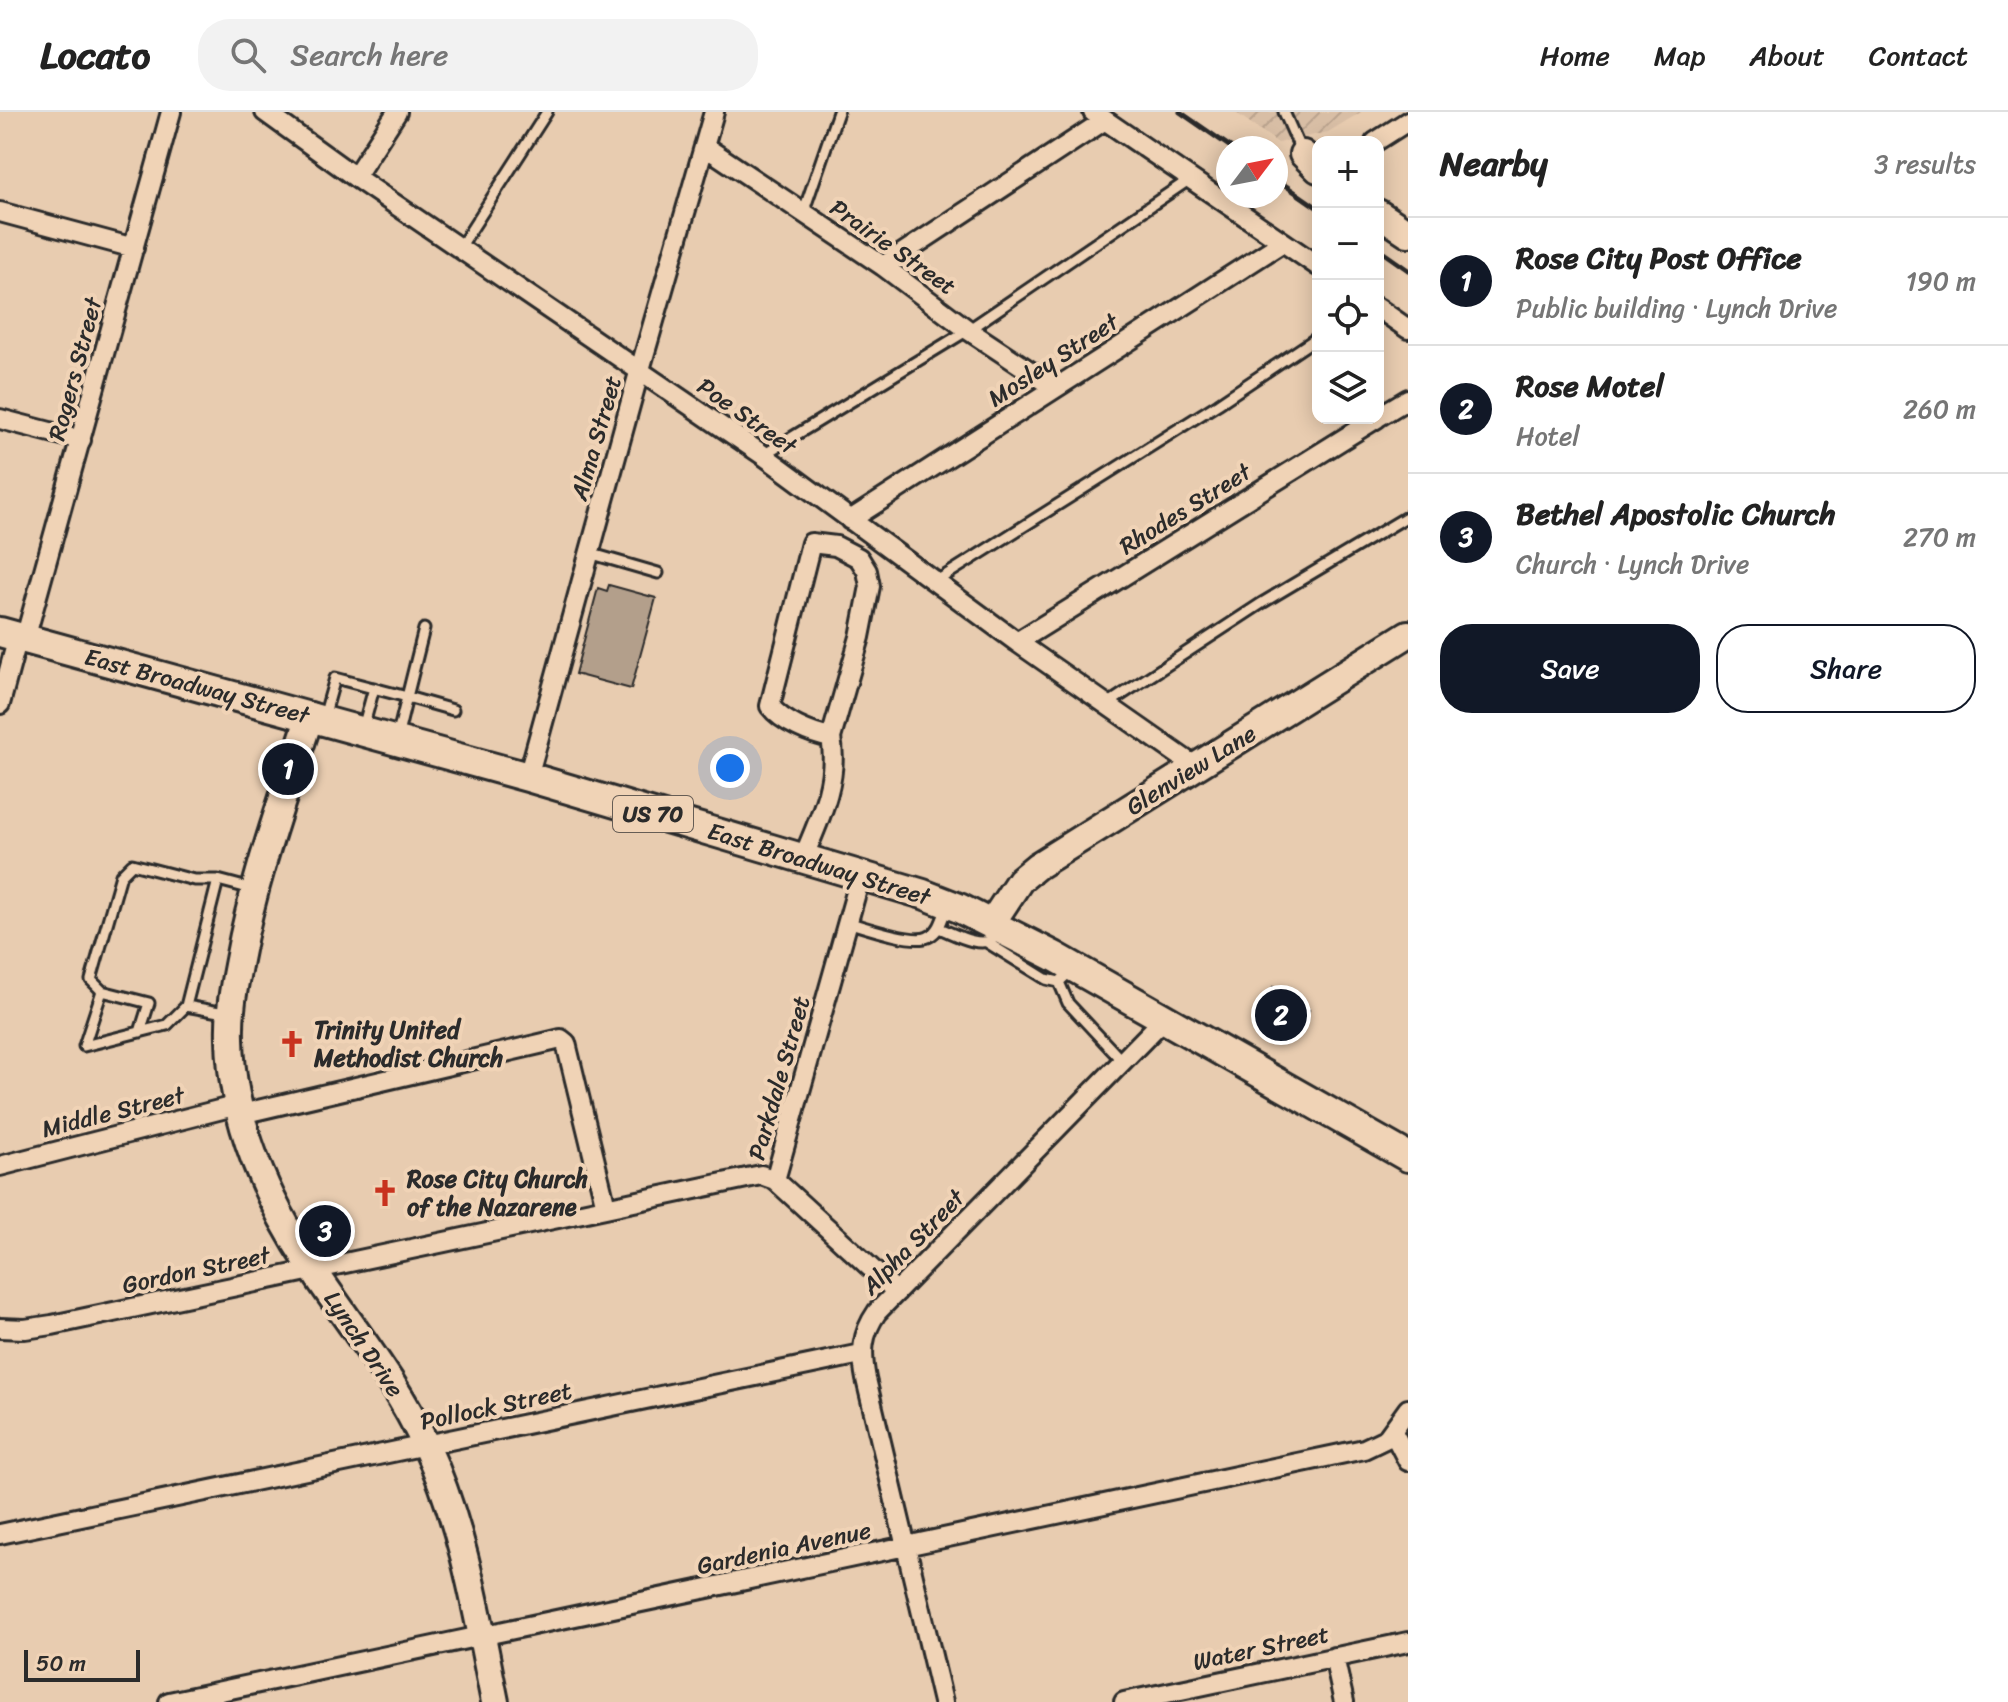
<!DOCTYPE html>
<html lang="en">
<head>
<meta charset="utf-8">
<style>
  :root { --surface:#fff; --page:#f2f2f2; --text:#222; --muted:#767676; --line:#e0e0e0; --accent:#111827 }
  body { margin:0; font-family:Sriracha,sans-serif; background:var(--page); color:var(--text) }
  .controls { position:absolute; right:24px; top:24px; display:grid; overflow:hidden; border-radius:16px; box-shadow:0 4px 20px #0003 }
  .controls button { width:72px; height:72px; display:grid; place-items:center; padding:0; border:0; border-bottom:2px solid var(--line); background:var(--surface); color:var(--text); font:40px sans-serif }
  .compass { position:absolute; left:1216px; top:24px; width:72px; height:72px; border-radius:50%; background:var(--surface); box-shadow:0 4px 20px #0003; rotate:58deg }
  .scale { position:absolute; left:24px; bottom:20px; width:116px; box-sizing:border-box; padding-left:8px; border:4px solid #2b2b2b; border-top:0; font-size:22px; line-height:28px; white-space:nowrap; color:#2b2b2b; -webkit-text-stroke:6px #f0d3b6; paint-order:stroke }
  .you { position:absolute; left:730px; top:656px; width:28px; height:28px; margin:-20px; border:6px solid #fff; border-radius:50%; background:#1a73e8; box-shadow:0 0 0 12px #1a73e833 }
  .badge { display:grid; place-items:center; width:52px; height:52px; border-radius:50%; background:var(--accent); color:#fff; font-size:26px; font-weight:700 }
  .pin { position:absolute; translate:-50% -50%; border:4px solid #fff; box-shadow:0 2px 8px #0006 }
  .list { margin:0; padding:0; list-style:none }
  h2 { display:flex; justify-content:space-between; align-items:center; height:104px; margin:0; padding:0 32px; font-size:34px }
  h2 small { font-size:26px; font-weight:400; color:var(--muted) }
  .list li { display:grid; grid-template-columns:52px 1fr auto; gap:24px; align-items:center; box-sizing:border-box; height:128px; padding:0 32px; border-top:2px solid var(--line) }
  .list b { display:block; font-size:30px; white-space:nowrap }
  .list p { margin:0; font-size:26px; white-space:nowrap; color:var(--muted) }
  .list em { font-size:26px; font-style:normal; color:var(--muted) }
  .actions { display:flex; gap:16px; padding:24px 32px }
  .actions a { flex:1; padding:18px 0; border:2px solid var(--accent); border-radius:32px; text-align:center; font-size:28px; color:var(--accent) }
  .actions .main { background:var(--accent); color:#fff }
  .icon { flex:none; width:44px; height:44px; fill:none; stroke:currentColor; stroke-width:2; stroke-linecap:round; stroke-linejoin:round }
  .map { position:relative; flex:none; width:1408px; height:1590px; overflow:hidden }
  header { display:flex; align-items:center; gap:48px; box-sizing:border-box; height:112px; padding:0 40px; background:var(--surface); border-bottom:2px solid var(--line) }
  header strong { font-size:38px }
  nav { display:flex; gap:44px; margin-inline-start:auto; font-size:28px }
  .search { width:560px; height:72px; background:var(--page); display:flex; align-items:center; gap:20px; box-sizing:border-box; padding:0 28px; border-radius:32px; color:var(--muted); font-size:30px }
  main { display:flex }
  aside { flex:1; background:var(--surface) }
  .map>svg:first-child { display:block }
  .industrial { fill:url(#industrial-furrows) }
  .building { fill:#b39f8b; stroke:#2b2b2b; stroke-width:2 }
  .lines { fill:none; stroke-linecap:round; stroke-linejoin:round }
  .lane-casing { stroke:#2b2b2b; stroke-width:15 }
  .street-casing { stroke:#2b2b2b; stroke-width:24 }
  .secondary-casing { stroke:#2b2b2b; stroke-width:32 }
  .primary-casing { stroke:#2b2b2b; stroke-width:34 }
  .lane { stroke:#f0d3b6; stroke-width:9 }
  .street { stroke:#f0d3b6; stroke-width:18 }
  .secondary { stroke:#f0d3b6; stroke-width:26 }
  .primary { stroke:#f0d3b6; stroke-width:28 }
  .rail { stroke:#2b2b2b; stroke-width:5 }
  .labels { text-anchor:middle; stroke-width:8; stroke-linejoin:round; paint-order:stroke }
  .shield { fill:#f0d3b6; stroke:#665d55; stroke-width:2 }
  .shield-label { font-size:22px; font-weight:bold; fill:#2b2b2b }
  .street-label { font-size:24px; fill:#2b2b2b; stroke:#f0d3b6 }
  .poi-label { font-size:24px; font-weight:bold; fill:#2b2b2b; stroke:#f0d3b6; text-anchor:start }
</style>
</head>
<body>
<header>
<strong>Locato</strong>
<div class="search"><svg class="icon" aria-label="search" viewBox="0 0 24 24"><circle cx="10" cy="10" r="6"/><path d="M15 15l6 6"/></svg>Search here</div>
<nav><a>Home</a><a>Map</a><a>About</a><a>Contact</a></nav>
</header>
<main>
<div class="map">
<svg width="1408" height="1590" viewBox="0 0 1408 1590">
  <defs>
    <pattern id="industrial-furrows" width="10" height="10" patternUnits="userSpaceOnUse" patternTransform="scale(2)"><rect width="10" height="10" fill="#d8bea5"/><path d="M-1 1l2-2M0 10L10 0M9 11l2-2" fill="none" stroke="#baa38e"/></pattern>
  </defs>
  <rect width="100%" height="100%" fill="#e8ccb0"/>
  <filter id="ink" filterUnits="userSpaceOnUse"><feTurbulence type="fractalNoise" baseFrequency=".0125" numOctaves="2"/><feDisplacementMap in="SourceGraphic" scale="16" xChannelSelector="R" yChannelSelector="G"/><feConvolveMatrix kernelMatrix="1 2 1 2 8 2 1 2 1" color-interpolation-filters="sRGB"/></filter>
  <g filter="url(#ink)">
    <path class="industrial" d="M1235,0h126l-33,20 -50,11z"/>
    <path class="building" d="M609,473l47,13 -25,91 -56,-15 23,-86 9,3z
      M1273,875l36,23 -19,31 -36,-21z"/>
    <g class="lines">
      <g class="lane-casing">
        <path id="lane" d="M1284,0l18,41
          M803,101l35,-101
          M459,137l88,-137
          M763,343l205,-125 222,-151
          M589,441l69,20
          M935,470l283,-178 100,-67
          M424,517l-17,68 46,13
          M1106,593l156,-102 146,-87
          M324,605l11,-39 72,19 -10,41
          M363,616l11,-40
          M847,810c17,5 66,22 81,15 12,-5 15,-20 19,-31
          M939,816c16,6 37,19 53,12
          M988,831l58,36 13,3 14,-13
          M1059,870l9,21 55,59
          M102,879l-11,-11 30,-105 11,-11 62,16h24l34,9
          M186,894l44,8
          M140,920l9,-29 -47,-12 -18,55 83,-21 19,-19 32,-126"/>
      </g>
      <g class="street-casing">
        <path id="street" d="M265,0l90,65 408,278 254,187 179,125
          M1093,0l225,154
          M1375,30l33,-21
          M704,34l179,120 85,64 86,57
          M355,65l42,-65
          M0,100l134,36
          M883,154l222,-146
          M1378,196l30,21
          M1378,305l30,-18
          M0,307l81,21
          M850,408l433,-278
          M811,431l25,3 23,12 8,13 3,15 -10,51 -29,101c-20,-4 -49,-16 -61,-32z
          M25,527l146,-527
          M1017,530l360,-224
          M0,592l18,-67
          M528,665l107,-390 79,-275
          M803,746c16,-38 36,-78 28,-120
          M861,763l-86,305 122,112
          M241,1002l320,-75 5,4 40,164
          M0,1054l238,-61
          M0,1216l25,1 27,-4 709,-150 14,5
          M1393,1320l15,29
          M0,1422l861,-180
          M1334,1545l10,45
          M169,1590l1195,-253 23,-11 21,-29
          M943,1590l-77,-323c-5,-26 -5,-44 11,-67l287,-293
          M1124,1590l284,-60"/>
      </g>
      <g class="secondary-casing">
        <path id="secondary" d="M1303,42l15,15
          M1378,101l30,20
          M310,604c-26,80 -56,161 -71,244 -5,26 -10,51 -9,78 1,82 37,163 82,230 39,59 85,114 114,178 37,79 52,171 69,256
          M991,812l29,-44 17,-14 371,-232"/>
      </g>
      <g class="primary-casing">
        <path id="primary" d="M0,520l528,145 395,117 36,14 95,48 354,201"/>
      </g>
      <use href="#lane" class="lane"/>
      <use href="#street" class="street"/>
      <use href="#secondary" class="secondary"/>
      <use href="#primary" class="primary"/>
      <path class="rail" d="M1180,0l52,36
        M1276,67l42,29
        M1378,137l30,21"/>
    </g>
  </g>
  <defs>
    <g id="church-bare" transform="scale(2.16)"><path d="M-1.2-6h2.4v3.5h3.3v2.4h-3.3V6h-2.4V-.1h-3.3v-2.4h3.3Z" fill="#c8321e" stroke="#f0d3b6" stroke-width="2.5" paint-order="stroke"/></g>
  </defs>
  <g fill-rule="evenodd">
    <use href="#church-bare" x="292" y="932"/>
    <use href="#church-bare" x="385" y="1081"/>
  </g>
  <g class="labels">
    <rect class="shield" x="613" y="684" width="80" height="36" rx="6"/>
    <g class="shield-label">
      <text x="653" y="710">US 70</text>
    </g>
    <g class="street-label">
      <text transform="translate(893 135) rotate(35)" y="8">Prairie Street</text>
      <text transform="translate(1053 248) rotate(-33)" y="8">Mosley Street</text>
      <text transform="translate(75 257) rotate(-75)" y="8">Rogers Street</text>
      <text transform="translate(747 304) rotate(35)" y="8">Poe Street</text>
      <text transform="translate(596 326) rotate(-74)" y="8">Alma Street</text>
      <text transform="translate(1185 397) rotate(-32)" y="8">Rhodes Street</text>
      <text transform="translate(197 574) rotate(15)" y="8">East Broadway Street</text>
      <text transform="translate(1191 658) rotate(-32)" y="8">Glenview Lane</text>
      <text transform="translate(819 752) rotate(17)" y="8">East Broadway Street</text>
      <text transform="translate(779 966) rotate(-74)" y="8">Parkdale Street</text>
      <text transform="translate(113 1000) rotate(-14)" y="8">Middle Street</text>
      <text transform="translate(913 1130) rotate(-46)" y="8">Alpha Street</text>
      <text transform="translate(196 1158) rotate(-12)" y="8">Gordon Street</text>
      <text transform="translate(364 1232) rotate(56)" y="8">Lynch Drive</text>
      <text transform="translate(496 1294) rotate(-12)" y="8">Pollock Street</text>
      <text transform="translate(784 1436) rotate(-12)" y="8">Gardenia Avenue</text>
      <text transform="translate(1261 1536) rotate(-12)" y="8">Water Street</text>
    </g>
    <g class="poi-label">
      <text x="314" y="926">Trinity United<tspan x="314" dy="28">Methodist Church</tspan></text>
      <text x="407" y="1075">Rose City Church<tspan x="407" dy="28">of the Nazarene</tspan></text>
    </g>
  </g>
</svg>
<div class="controls">
<button>+</button>
<button>−</button>
<button><svg class="icon" aria-label="locate" viewBox="0 0 24 24"><circle cx="12" cy="12" r="6"/><path d="M12 2v4M12 18v4M2 12h4M18 12h4"/></svg></button>
<button><svg class="icon" aria-label="layers" viewBox="0 0 24 24"><path d="M12 4l9 5-9 5-9-5zM3 14l9 5 9-5"/></svg></button>
</div>
<svg class="compass" viewBox="-18 -18 36 36"><path d="M0-13l5 13h-10z" fill="#e53935"/><path d="M0 13l5-13h-10z" fill="#767676"/></svg>
<div class="scale">50 m</div>
<div class="you"></div>
<div class="pin badge" style="left:288px;top:657px">1</div>
<div class="pin badge" style="left:1281px;top:903px">2</div>
<div class="pin badge" style="left:325px;top:1119px">3</div>
</div>
<aside>
<h2>Nearby<small>3 results</small></h2>
<ul class="list">
<li><span class="badge">1</span><div><b>Rose City Post Office</b><p>Public building · Lynch Drive</p></div><em>190 m</em></li>
<li><span class="badge">2</span><div><b>Rose Motel</b><p>Hotel</p></div><em>260 m</em></li>
<li><span class="badge">3</span><div><b>Bethel Apostolic Church</b><p>Church · Lynch Drive</p></div><em>270 m</em></li>
</ul>
<div class="actions"><a class="main">Save</a><a>Share</a></div>
</aside>
</main>
</body>
</html>
